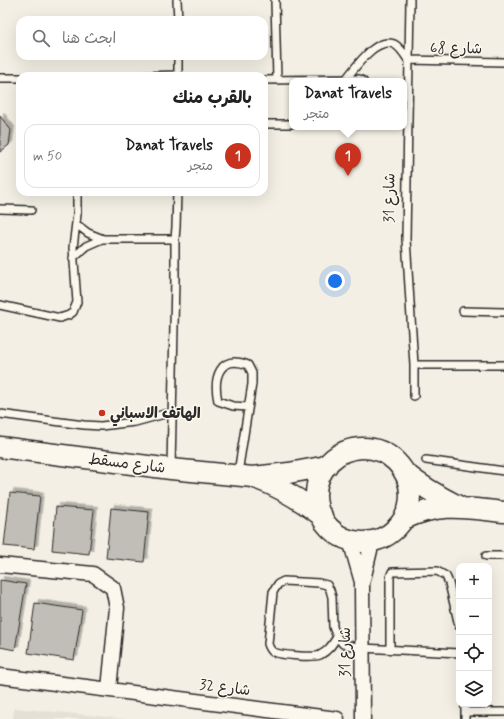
<!DOCTYPE html>
<html lang="ar">
<head>
<meta charset="utf-8">
<style>
  :root { --surface:#fff; --page:#f6f6f6; --text:#222; --muted:#767676; --line:#e0e0e0; --accent:#c8321e }
  body { margin:0; font-family:Mynerve,"Playpen Sans Arabic",sans-serif; background:var(--page); color:var(--text); direction:rtl }
  .controls { position:absolute; right:12px; bottom:12px; display:grid; overflow:hidden; border-radius:8px; box-shadow:0 4px 16px #0002 }
  .controls button { width:36px; height:36px; display:grid; place-items:center; padding:0; border:0; border-bottom:1px solid var(--line); background:var(--surface); color:var(--text); font:20px sans-serif }
  .you { position:absolute; left:335px; top:281px; width:14px; height:14px; margin:-10px; border:3px solid #fff; border-radius:50%; background:#1a73e8; box-shadow:0 0 0 6px #1a73e833 }
  .badge { display:grid; place-items:center; width:26px; height:26px; border-radius:50%; background:var(--accent); color:#fff; font-size:13px; font-weight:700 }
  .pin { position:absolute; translate:-50% -33px; filter:drop-shadow(0 1px 2px #0008) }
  .pin::after { content:''; position:absolute; top:21px; width:14px; height:12px; background:inherit; clip-path:polygon(0 0,100% 0,50% 100%) }
  .popup { position:absolute; left:289px; top:78px; width:118px; height:52px; box-sizing:border-box; display:grid; place-content:center; border-radius:8px; background:var(--surface); filter:drop-shadow(0 1px 3px #0005); font-size:13px; white-space:nowrap; color:var(--muted) }
  .popup b { font-size:15px; color:var(--text) }
  .popup::after { content:''; position:absolute; left:50%; top:100%; margin-left:-8px; border:8px solid transparent; border-top-color:var(--surface) }
  .list { margin:0; padding:0; list-style:none }
  h2 { display:flex; justify-content:space-between; align-items:center; height:52px; margin:0; padding:0 16px; font-size:17px }
  h2 small { font-size:13px; font-weight:400; color:var(--muted) }
  .list li { display:grid; grid-template-columns:26px 1fr auto; gap:12px; align-items:center; box-sizing:border-box; height:64px; margin:0 8px 8px; padding:0 8px; border:1px solid var(--line); border-radius:12px }
  .list b { display:block; font-size:15px; white-space:nowrap }
  .list p { margin:0; font-size:13px; white-space:nowrap; color:var(--muted) }
  .list em { font-size:13px; font-style:normal; color:var(--muted) }
  .icon { flex:none; width:22px; height:22px; fill:none; stroke:currentColor; stroke-width:2; stroke-linecap:round; stroke-linejoin:round }
  .map { position:relative; flex:none; width:504px; height:719px; overflow:hidden; direction:ltr }
  .search { position:absolute; background:var(--surface); box-shadow:0 4px 16px #0002; left:16px; top:16px; width:252px; height:44px; display:flex; align-items:center; gap:10px; box-sizing:border-box; padding:0 14px; border-radius:12px; color:var(--muted); font-size:15px }
  .panel { position:absolute; background:var(--surface); box-shadow:0 4px 16px #0002; left:16px; top:72px; width:252px; height:124px; border-radius:12px; direction:rtl }
  .map>svg:first-child { display:block }
  .built { fill:#e4e0d6 }
  .building { fill:#c0beb6; stroke:#2b2b2b; filter:url(#shadow) }
  .lines { fill:none; stroke-linecap:round; stroke-linejoin:round }
  .lane-casing { stroke:#2b2b2b; stroke-width:10 }
  .street-casing { stroke:#2b2b2b; stroke-width:17 }
  .secondary-casing { stroke:#2b2b2b; stroke-width:23 }
  .lane { stroke:#fbf7ec; stroke-width:7 }
  .street { stroke:#fbf7ec; stroke-width:14 }
  .secondary { stroke:#fbf7ec; stroke-width:20 }
  .poi-dot { fill:#c8321e; stroke:#fbf7ec; stroke-width:1.5 }
  .labels { text-anchor:middle; stroke-width:3; stroke-linejoin:round; paint-order:stroke }
  .street-label { font-size:15px; fill:#2b2b2b; stroke:#fbf7ec }
  .poi-label { font-size:15px; font-weight:bold; fill:#2b2b2b; stroke:#fbf7ec; text-anchor:start }
</style>
</head>
<body>
<div class="map">
<svg width="504" height="719" viewBox="0 0 504 719">
  <defs>
    <filter id="shadow"><feDropShadow dx="3.5" dy="-3.5" stdDeviation="0" flood-color="#0004"/></filter>
  </defs>
  <rect width="100%" height="100%" fill="#f3efe4"/>
  <filter id="ink" filterUnits="userSpaceOnUse"><feTurbulence type="fractalNoise" baseFrequency=".025" numOctaves="2"/><feDisplacementMap in="SourceGraphic" scale="8" xChannelSelector="R" yChannelSelector="G"/><feConvolveMatrix kernelMatrix="1 2 1 2 8 2 1 2 1" color-interpolation-filters="sRGB"/></filter>
  <g filter="url(#ink)">
    <path class="built" d="M14,708l114,11h-115z"/>
    <path class="building" d="M0,116l11,14 -2,15 -9,7z
      M10,493l30,3 -6,53 -30,-3z
      M56,507l38,3 -5,44 -37,-4z
      M111,508l38,4 -5,50 -38,-4z
      M0,580l26,4 -11,66 -15,-3z
      M35,603l47,7 -8,50 -46,-7z"/>
    <g class="lines">
      <g class="lane-casing">
        <path id="lane" d="M177,0l1,20
          M275,0l2,80
          M410,0l-4,239 8,126v31
          M178,56v20
          M141,76l37,-1
          M0,78h20
          M346,79c10,-12 29,-42 48,-35 6,3 11,11 14,16l96,2
          M264,80l95,-1 4,2
          M264,124h28
          M0,209l31,1
          M76,224l12,9 15,6h72
          M73,258l13,-12 16,-7
          M0,305l60,13 9,-3 4,-3 4,-10 -4,-54 4,-34v-22
          M463,311l41,1
          M414,365h90
          M0,414l84,11 17,1 34,-4 37,-10
          M426,460l78,11
          M171,468l4,-189v-40l1,-12 1,-35
          M238,473l14,-89v-11l-4,-8c-29,-11 -35,13 -30,36l15,5 15,1
          M486,556h18
          M337,637c-5,8 -9,14 -17,18 -7,3 -40,0 -47,-3 -3,-2 -4,-5 -5,-8l5,-52 5,-8 6,-3 35,2 8,2 3,5 2,7 1,30 4,10 6,7 19,4 97,5
          M390,649v-72l2,-5 45,-1 9,5 3,7 10,43
          M465,704v15
          M465,712h39"/>
      </g>
      <g class="street-casing">
        <path id="street" d="M350,540l12,42
          M0,565l93,9 20,14 4,20 -8,81
          M0,676l337,43
          M363,719l-1,-135 10,-42"/>
      </g>
      <g class="secondary-casing">
        <path id="secondary" d="M0,447l171,22 82,8 36,-4 38,-7
          M316 495a47 47 0 1 1 94 0a47 47 0 1 1-94 0Z
          M405,473c17,14 35,24 55,34
          M255,478c25,9 46,22 67,38
          M404,519c36,-17 62,-11 100,-7"/>
      </g>
      <use href="#lane" class="lane"/>
      <use href="#street" class="street"/>
      <use href="#secondary" class="secondary"/>
    </g>
  </g>
  <circle class="poi-dot" cx="102" cy="413" r="4"/>
  <g class="labels">
    <g class="street-label">
      <text transform="translate(456 48) rotate(1)" y="5">شارع 68</text>
      <text transform="translate(389 198) rotate(-89)" y="5">شارع 31</text>
      <text transform="translate(127 463) rotate(7)" y="5">شارع مسقط</text>
      <text transform="translate(345 652) rotate(-90)" y="5">شارع 31</text>
      <text transform="translate(225 687) rotate(7)" y="5">شارع 32</text>
    </g>
    <g class="poi-label">
      <text x="110" y="418">الهاتف الاسباني</text>
    </g>
  </g>
</svg>
<div class="controls">
<button>+</button>
<button>−</button>
<button><svg class="icon" aria-label="locate" viewBox="0 0 24 24"><circle cx="12" cy="12" r="6"/><path d="M12 2v4M12 18v4M2 12h4M18 12h4"/></svg></button>
<button><svg class="icon" aria-label="layers" viewBox="0 0 24 24"><path d="M12 4l9 5-9 5-9-5zM3 14l9 5 9-5"/></svg></button>
</div>
<div class="you"></div>
<div class="pin badge" style="left:348px;top:176px">1</div>
<div class="popup"><b>Danat Travels</b>متجر</div>
<div class="search"><svg class="icon" aria-label="search" viewBox="0 0 24 24"><circle cx="10" cy="10" r="6"/><path d="M15 15l6 6"/></svg>ابحث هنا</div>
<section class="panel">
<h2>بالقرب منك<small></small></h2>
<ul class="list">
<li><span class="badge">1</span><div><b>Danat Travels</b><p>متجر</p></div><em>50 m</em></li>
</ul>
</section>
</div>
</body>
</html>
